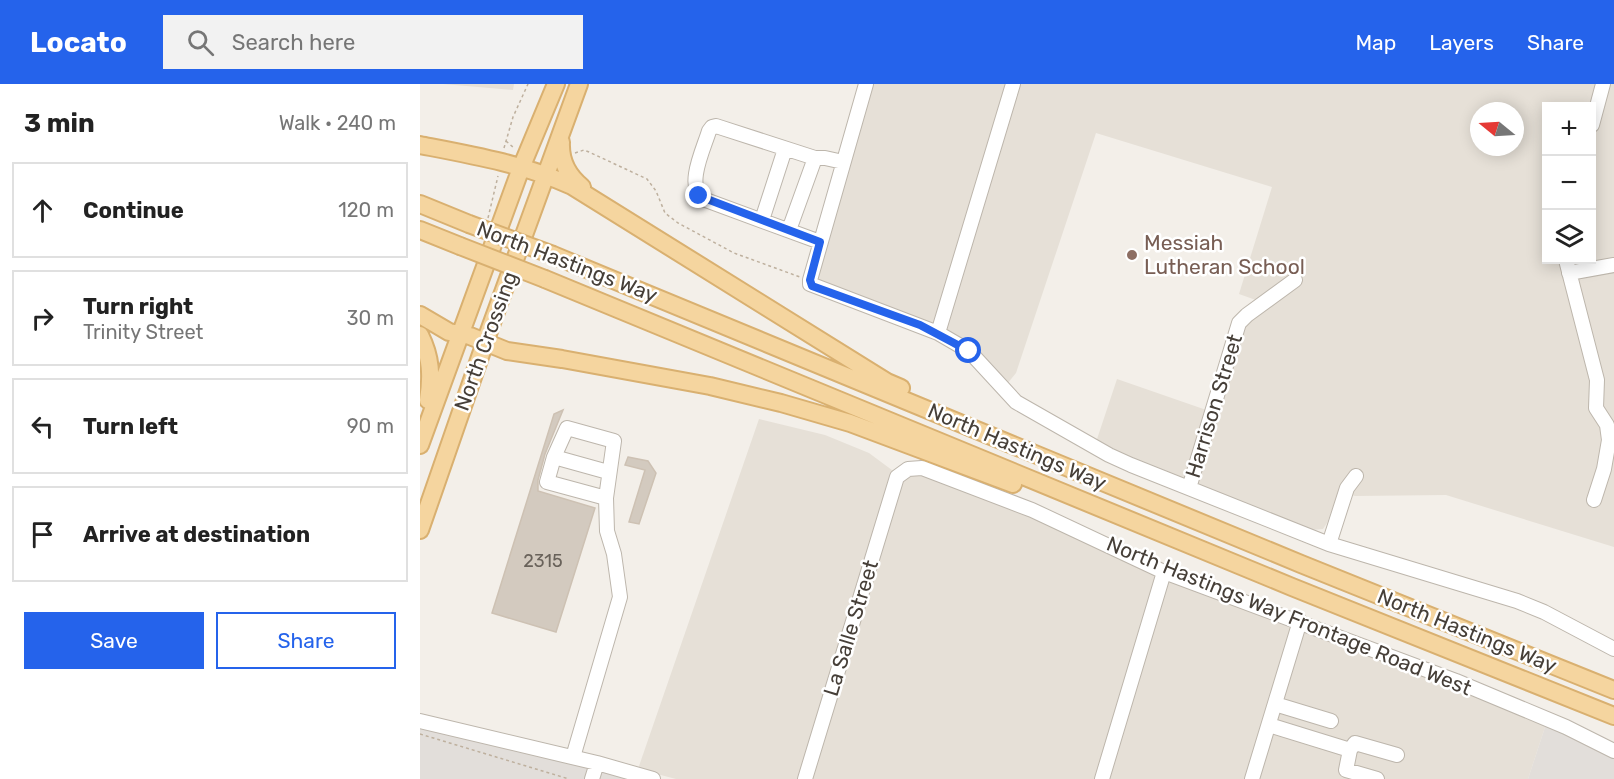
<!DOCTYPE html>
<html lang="en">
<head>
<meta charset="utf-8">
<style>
  :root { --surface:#fff; --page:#f2f2f2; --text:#222; --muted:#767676; --line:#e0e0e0; --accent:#2563eb }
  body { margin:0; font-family:Rubik,sans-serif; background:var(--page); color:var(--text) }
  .controls { position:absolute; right:18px; top:18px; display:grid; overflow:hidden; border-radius:0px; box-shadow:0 3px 15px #0003 }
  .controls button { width:54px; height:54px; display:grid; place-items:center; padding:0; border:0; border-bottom:2px solid var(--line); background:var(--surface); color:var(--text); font:30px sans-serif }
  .compass { position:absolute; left:1050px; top:18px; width:54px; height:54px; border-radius:50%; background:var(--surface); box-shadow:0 3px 15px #0003; rotate:288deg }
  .stop { position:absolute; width:18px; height:18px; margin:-14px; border:4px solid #2563eb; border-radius:50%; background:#fff }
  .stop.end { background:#2563eb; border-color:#fff; box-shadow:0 2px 6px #0008 }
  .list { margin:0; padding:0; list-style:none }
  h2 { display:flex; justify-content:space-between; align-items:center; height:78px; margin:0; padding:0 24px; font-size:26px }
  h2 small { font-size:20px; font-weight:400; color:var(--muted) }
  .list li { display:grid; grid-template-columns:39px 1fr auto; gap:18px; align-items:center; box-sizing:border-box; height:96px; margin:0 12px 12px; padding:0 12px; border:2px solid var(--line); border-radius:0px }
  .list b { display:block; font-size:22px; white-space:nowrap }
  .list p { margin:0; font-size:20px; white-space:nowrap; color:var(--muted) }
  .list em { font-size:20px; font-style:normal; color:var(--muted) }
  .actions { display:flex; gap:12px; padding:18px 24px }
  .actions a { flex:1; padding:14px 0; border:2px solid var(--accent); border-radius:0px; text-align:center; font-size:21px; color:var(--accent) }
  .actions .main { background:var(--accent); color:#fff }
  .icon { flex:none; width:33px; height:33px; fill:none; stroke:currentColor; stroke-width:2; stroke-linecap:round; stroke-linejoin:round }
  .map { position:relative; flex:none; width:1194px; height:695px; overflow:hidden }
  header { display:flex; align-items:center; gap:36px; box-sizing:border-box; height:84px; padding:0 30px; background:var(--accent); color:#fff }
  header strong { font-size:28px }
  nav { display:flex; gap:33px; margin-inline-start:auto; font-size:21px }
  .search { width:420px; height:54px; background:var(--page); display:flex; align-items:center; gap:15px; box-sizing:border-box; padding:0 21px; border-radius:0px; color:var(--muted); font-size:22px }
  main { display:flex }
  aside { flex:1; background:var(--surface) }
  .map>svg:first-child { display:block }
  .residential { fill:#e6e0d7; fill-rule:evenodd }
  .industrial { fill:#e2deda }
  .building { fill:#d3cabf; stroke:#cdc1b3; stroke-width:1.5 }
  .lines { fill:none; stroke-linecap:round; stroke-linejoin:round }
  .minor-casing { stroke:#bdb6ac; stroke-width:16 }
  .major-casing { stroke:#d9b070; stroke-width:20 }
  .path { stroke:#beb09e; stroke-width:1.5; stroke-dasharray:3 3; stroke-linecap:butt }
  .minor { stroke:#fff; stroke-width:14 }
  .major { stroke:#f5d59f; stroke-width:16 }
  .major-bridge-casing { stroke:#d9b070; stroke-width:20; stroke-linecap:butt }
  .major-bridge { stroke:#f5d59f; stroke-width:16 }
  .route { stroke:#2563eb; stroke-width:8 }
  .education-dot { fill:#8d6e63; stroke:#fff; stroke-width:2 }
  .labels { text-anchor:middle; stroke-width:5; stroke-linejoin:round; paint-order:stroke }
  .number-label { font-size:18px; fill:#69625a }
  .education-label { font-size:21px; fill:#785e54; stroke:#fff; text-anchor:start }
  .street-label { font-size:21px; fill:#463f38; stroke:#fff }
</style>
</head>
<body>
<header>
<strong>Locato</strong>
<div class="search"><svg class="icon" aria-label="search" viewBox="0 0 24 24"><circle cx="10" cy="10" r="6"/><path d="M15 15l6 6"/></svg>Search here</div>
<nav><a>Map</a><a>Layers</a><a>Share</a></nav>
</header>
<main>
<aside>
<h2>3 min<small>Walk · 240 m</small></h2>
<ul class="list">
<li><svg class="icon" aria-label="ahead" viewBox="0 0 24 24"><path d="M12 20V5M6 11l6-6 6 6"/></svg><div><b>Continue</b></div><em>120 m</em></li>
<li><svg class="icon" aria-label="right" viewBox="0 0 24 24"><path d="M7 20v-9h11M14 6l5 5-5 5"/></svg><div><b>Turn right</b><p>Trinity Street</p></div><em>30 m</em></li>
<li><svg class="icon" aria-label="left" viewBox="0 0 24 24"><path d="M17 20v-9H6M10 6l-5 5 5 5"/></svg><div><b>Turn left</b></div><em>90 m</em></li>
<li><svg class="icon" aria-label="arrive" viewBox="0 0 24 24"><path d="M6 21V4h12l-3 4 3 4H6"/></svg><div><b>Arrive at destination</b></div></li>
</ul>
<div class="actions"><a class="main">Save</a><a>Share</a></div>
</aside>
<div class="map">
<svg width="1194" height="695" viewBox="0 0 1194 695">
  <rect width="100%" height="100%" fill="#f3efe9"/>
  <path class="residential" d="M23,0h71l-1,6z
    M454,0h740v463l-168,-52 -91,1 -16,-5 -12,32 -4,6 -13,1 -166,-65 -48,-23 21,-63 98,34 28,-82 5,-9 19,-18 -28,-10 33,-107 -176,-54 -80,240 -9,11 -26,-31 -27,-19 -35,-16 -99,-36 -3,-6 1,-8zM1126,22h46v154h-46zM1059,27h36v36h-36z
    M339,335l66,16 44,18 35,26 7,-4 7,-1 8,3 87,33 187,83 227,82 119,49 -18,55h-852l-38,-10z"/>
  <path class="industrial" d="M0,637l233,58h-233z
    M1126,640l68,31v24h-86z"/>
  <path class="building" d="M143,326l-18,44 -7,26v11l57,17 -39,124 -64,-19 62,-199z
    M208,373l20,4 8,12 -17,51 -10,-2 16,-52 -20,-5z"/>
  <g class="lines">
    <g class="minor-casing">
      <path id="minor" d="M446,0l-56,196v4l128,49 31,18 47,51 93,53 22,10 198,79 188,57 27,11 70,37
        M1172,41l11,-41
        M342,136l23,-71
        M369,146l26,-72
        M400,158l-117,-43c-18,-13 1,-51 6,-68l3,-4 4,-1 99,32h10l18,4
        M1146,176l31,120 -1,28 11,17 2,15 -5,29 -10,31
        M1149,189l45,-8
        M518,249l75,-249
        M134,373l54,15
        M769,404l50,-165 8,-8 48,-35
        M909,460l18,-56 9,-12
        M855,620l56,17
        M0,637l177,42 56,16
        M849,641l81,25 5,-7 42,12
        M930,666l-4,20 31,9
        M153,673l47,-160 -6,-43 -7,-23 -1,-33 8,-57 -47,-13 -13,29 -7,25 59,16
        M172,695l5,-16
        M385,695l92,-302 11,-8 14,-1 110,42 132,62 292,109 110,46 48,24
        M682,695l62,-207
        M832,695l48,-158"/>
    </g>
    <g class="major-casing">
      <path id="major" d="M141,58c-1,19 6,33 21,45
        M0,61c52,10 104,19 152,41l315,196 14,6
        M0,120l49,20
        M0,146l40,16
        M133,171l748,309 313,126
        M125,195l747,308 322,129
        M0,231l29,17 21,4 37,15 55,8 148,27 71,17 69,20 163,61
        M0,251c11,22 12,41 8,65
        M0,361l101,-277 35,-84
        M0,446l69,-199 90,-247"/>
    </g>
    <path class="path" d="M86,57l8,7
      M84,64l9,-31 15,-33
      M155,69l9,-3 5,2 58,27 9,12 9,22 13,10 56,30 66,24
      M68,134l10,-42
      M0,650l149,45"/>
    <use href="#minor" class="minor"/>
    <use href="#major" class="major"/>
    <g class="major-bridge-casing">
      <path id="major-bridge" d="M49,140l84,31
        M40,162l85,33"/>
    </g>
    <use href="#major-bridge" class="major-bridge"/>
  </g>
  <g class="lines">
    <path class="route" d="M279,112l121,46 -10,38 2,6 108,39 49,26"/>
  </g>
  <circle class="education-dot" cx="712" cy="171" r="6"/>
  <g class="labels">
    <g class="number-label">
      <text x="123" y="483">2315</text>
    </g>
    <g class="education-label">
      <text x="724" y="166">Messiah<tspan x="724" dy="24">Lutheran School</tspan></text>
    </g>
    <g class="street-label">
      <text transform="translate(147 178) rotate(21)" y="7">North Hastings Way</text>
      <text transform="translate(66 257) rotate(-70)" y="7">North Crossing</text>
      <text transform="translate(794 322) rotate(-73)" y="7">Harrison Street</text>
      <text transform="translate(597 363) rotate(23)" y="7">North Hastings Way</text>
      <text transform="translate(869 532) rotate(22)" y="7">North Hastings Way Frontage Road West</text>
      <text transform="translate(431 544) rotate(-73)" y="7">La Salle Street</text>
      <text transform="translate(1047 547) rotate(22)" y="7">North Hastings Way</text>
    </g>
  </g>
</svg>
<div class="controls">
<button>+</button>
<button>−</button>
<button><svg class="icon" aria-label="layers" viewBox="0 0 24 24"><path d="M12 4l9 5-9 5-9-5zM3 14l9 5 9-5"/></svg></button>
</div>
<svg class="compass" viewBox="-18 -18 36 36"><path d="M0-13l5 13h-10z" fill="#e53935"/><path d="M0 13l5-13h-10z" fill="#767676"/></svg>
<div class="stop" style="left:549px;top:267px"></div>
<div class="stop end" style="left:279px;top:112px"></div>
</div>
</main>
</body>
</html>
